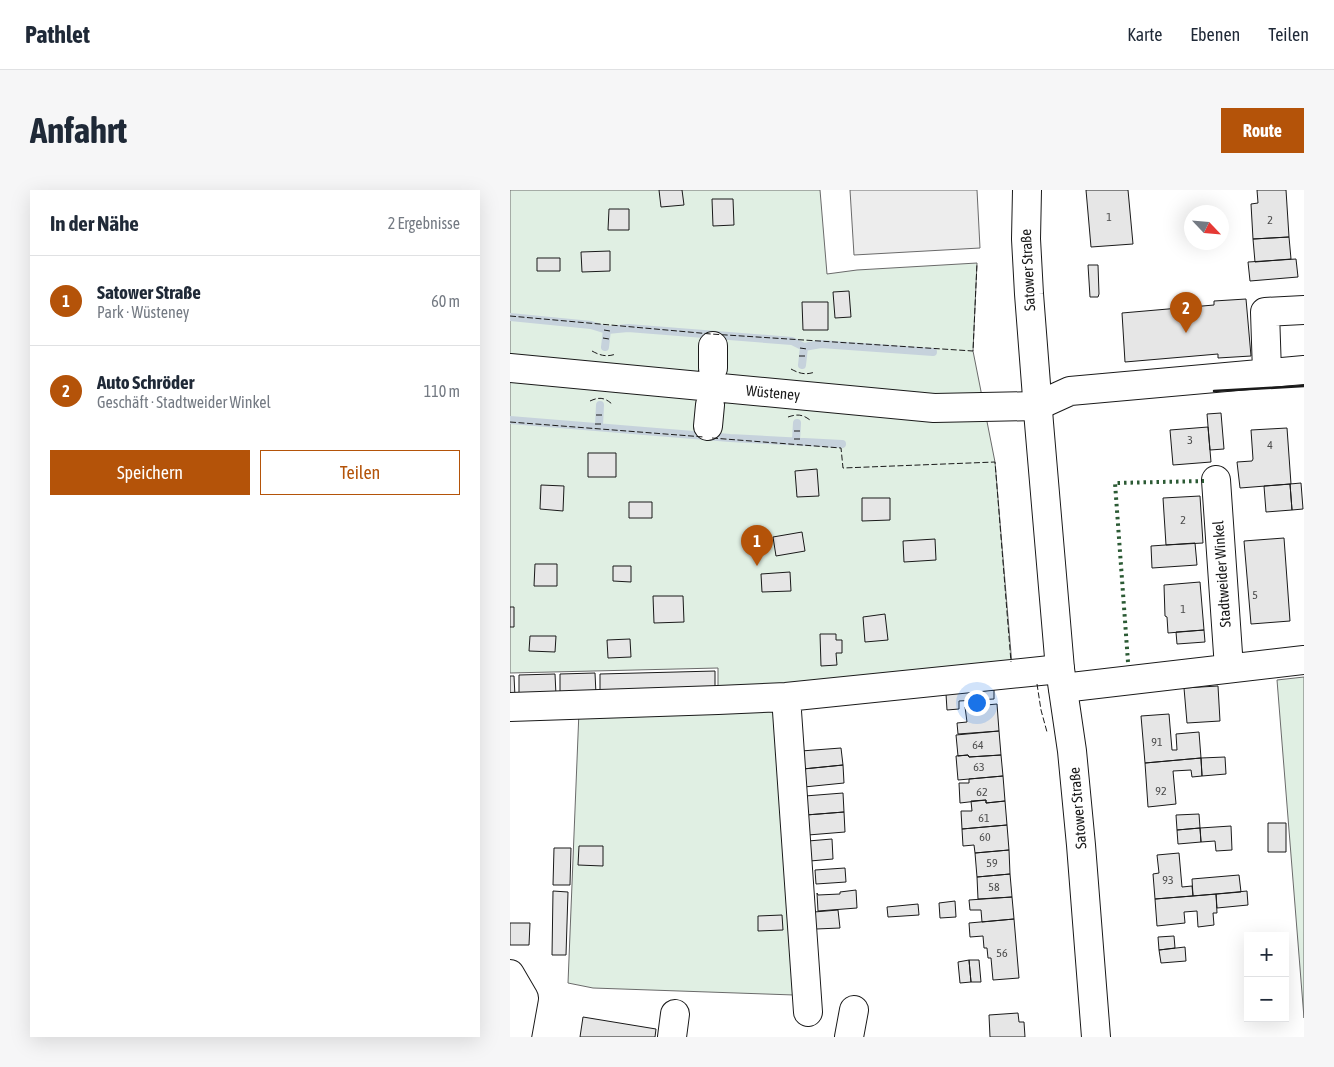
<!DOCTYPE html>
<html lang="de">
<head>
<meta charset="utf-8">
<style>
  :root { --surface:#fff; --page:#f6f6f7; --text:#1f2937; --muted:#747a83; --line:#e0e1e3; --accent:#b45309 }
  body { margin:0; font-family:"Asap Condensed",sans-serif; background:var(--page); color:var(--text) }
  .controls { position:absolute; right:15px; bottom:15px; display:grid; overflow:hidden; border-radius:0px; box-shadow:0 5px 20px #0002 }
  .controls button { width:45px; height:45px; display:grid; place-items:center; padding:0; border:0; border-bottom:1px solid var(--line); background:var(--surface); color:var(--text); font:25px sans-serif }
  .compass { position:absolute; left:674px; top:15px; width:45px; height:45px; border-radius:50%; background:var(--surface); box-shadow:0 5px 20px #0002; rotate:116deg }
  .you { position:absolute; left:466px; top:512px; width:18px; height:18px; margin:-12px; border:4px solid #fff; border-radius:50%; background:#1a73e8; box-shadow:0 0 0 8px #1a73e833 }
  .badge { display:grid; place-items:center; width:32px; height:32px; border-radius:50%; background:var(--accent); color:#fff; font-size:16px; font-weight:700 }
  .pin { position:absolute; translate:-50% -41px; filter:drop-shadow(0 1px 2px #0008) }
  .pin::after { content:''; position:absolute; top:26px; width:18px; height:15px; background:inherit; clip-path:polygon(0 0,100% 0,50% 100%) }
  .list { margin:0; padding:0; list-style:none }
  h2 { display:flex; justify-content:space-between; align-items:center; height:65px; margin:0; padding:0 20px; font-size:21px }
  h2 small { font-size:16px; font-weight:400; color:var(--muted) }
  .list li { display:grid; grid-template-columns:32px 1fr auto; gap:15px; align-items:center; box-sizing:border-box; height:90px; padding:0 20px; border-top:1px solid var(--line) }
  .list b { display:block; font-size:19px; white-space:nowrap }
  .list p { margin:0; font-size:16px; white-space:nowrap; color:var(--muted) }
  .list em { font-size:16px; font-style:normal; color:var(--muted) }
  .actions { display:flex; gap:10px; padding:15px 20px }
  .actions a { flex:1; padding:11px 0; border:1px solid var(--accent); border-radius:0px; text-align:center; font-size:18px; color:var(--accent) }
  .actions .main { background:var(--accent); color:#fff }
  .map { position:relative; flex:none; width:794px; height:847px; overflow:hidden; border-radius:0px }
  header { display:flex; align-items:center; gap:30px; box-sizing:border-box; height:70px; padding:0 25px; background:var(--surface); border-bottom:1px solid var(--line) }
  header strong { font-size:24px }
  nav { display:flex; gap:28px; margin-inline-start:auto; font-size:18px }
  .intro { display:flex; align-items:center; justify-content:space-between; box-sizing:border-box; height:120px; padding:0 30px }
  h1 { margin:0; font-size:35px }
  .button { padding:12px 22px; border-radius:0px; background:var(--accent); color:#fff; font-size:18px; font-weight:700 }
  main { display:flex; gap:30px; padding:0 30px }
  aside { flex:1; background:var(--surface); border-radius:0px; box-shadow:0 5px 20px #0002 }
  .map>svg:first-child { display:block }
  .green { fill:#e0efe3; stroke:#6a6a6a }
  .parking { fill:#ededed; stroke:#6a6a6a }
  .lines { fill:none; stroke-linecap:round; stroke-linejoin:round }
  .stream { stroke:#c6d2dc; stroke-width:8 }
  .building { fill:#e6e6e6; stroke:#1a1a1a }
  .minor-casing { stroke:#1a1a1a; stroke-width:30 }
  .major-casing { stroke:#1a1a1a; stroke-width:30 }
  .minor { stroke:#fff; stroke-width:28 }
  .major { stroke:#fff; stroke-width:28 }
  .hedge { stroke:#2b5a34; stroke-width:4; stroke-dasharray:2.5 4; stroke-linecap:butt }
  .fence { stroke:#1a1a1a; stroke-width:1; stroke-dasharray:6 2.5; stroke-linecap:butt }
  .wall { stroke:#1a1a1a; stroke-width:2.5 }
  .labels { text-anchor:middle; stroke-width:4; stroke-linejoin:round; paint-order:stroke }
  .number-label { font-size:12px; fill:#4d4d4d }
  .street-label { font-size:15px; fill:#1a1a1a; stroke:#fff }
</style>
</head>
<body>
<header>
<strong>Pathlet</strong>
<nav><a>Karte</a><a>Ebenen</a><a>Teilen</a></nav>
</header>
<div class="intro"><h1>Anfahrt</h1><a class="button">Route</a></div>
<main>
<aside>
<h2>In der Nähe<small>2 Ergebnisse</small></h2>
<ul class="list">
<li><span class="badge">1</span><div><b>Satower Straße</b><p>Park · Wüsteney</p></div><em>60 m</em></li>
<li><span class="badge">2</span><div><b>Auto Schröder</b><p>Geschäft · Stadtweider Winkel</p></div><em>110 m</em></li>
</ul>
<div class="actions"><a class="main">Speichern</a><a>Teilen</a></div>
</aside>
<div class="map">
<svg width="794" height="847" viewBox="0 0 794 847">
  <rect width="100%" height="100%" fill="#fff"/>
  <path class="green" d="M0,0h310l7,84 30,-4 120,-7 -4,88 22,111 17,203 -294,29v-26l-208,5z
    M794,487v341l-27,-338z
    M258,516l9,6 17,283 -201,-7 -25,-5 11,-272z"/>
  <path class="parking" d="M340,0h127l3,58 -126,7z"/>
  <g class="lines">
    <path class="stream" d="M0,127l81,8 16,5 21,-2 164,13 12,6 17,-3 112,8
      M95,157l2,-17
      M292,175l2,-18
      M0,230l220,18 112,6
      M89,236l1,-21
      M286,251l1,-18"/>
  </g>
  <path class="building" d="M149,0h23l2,15 -23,2z
    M576,0h42l5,54 -42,3z
    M747,0h29l3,47 -36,2 -2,-35 7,-1z
    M202,9h21l1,26 -21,1z
    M99,19h20v21h-21z
    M779,47l2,22 -36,3 -2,-23z
    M100,61v20l-28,1 -1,-20z
    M27,68h23v13h-23z
    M786,69l2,18 -48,4 -2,-19z
    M578,75h10l1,29 -1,3h-8z
    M339,101l2,26 -16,1 -2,-26z
    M736,109l5,57 -33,2v-4l-93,8 -3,-49 92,-8v-4z
    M292,112h26v28h-25z
    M711,223l3,36 -14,1 -3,-36z
    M698,237l3,35 -38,3 -3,-35z
    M777,238l4,56 -51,4 -3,-26 15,-1 1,-2 -2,-29z
    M78,263h28v24h-28z
    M307,279l2,27 -22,1 -2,-26z
    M791,293l2,26 -11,1 -2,-26z
    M780,294l2,26 -26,2 -2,-26z
    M31,295l23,1 -1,25 -23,-2z
    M690,306l3,47 -37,2 -3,-47z
    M352,308h28v22l-28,1z
    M119,312h23v16h-23z
    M292,342l3,19 -29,5 -3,-19z
    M774,348l6,83 -39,3 -7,-83z
    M425,349l1,21 -32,2 -1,-21z
    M685,353l2,22 -45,3 -1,-22z
    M25,374h22v22h-23z
    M103,376h18v16l-18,-1z
    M280,382l1,19 -29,1 -1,-18z
    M690,392l4,48 -36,3 -1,-16 -2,-1 -1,-31z
    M143,406h30l1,26 -30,1z
    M0,417h4v20h-4z
    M375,424l3,26 -23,2 -2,-25z
    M694,440l1,12 -28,2 -1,-12z
    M310,444h16v6h6v13h-6l1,12 -16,1z
    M20,446h26l-1,16 -26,-1z
    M120,449l1,18 -23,1 -1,-18z
    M205,481v20l-115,3v-20z
    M85,483l1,21 -36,1v-21z
    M45,484l1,21 -37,2v-22z
    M0,486h4l1,21h-5z
    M708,496l2,35 -33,2 -3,-35z
    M484,500v9l-35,2v8l-12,1 -1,-16z
    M487,514l2,27 -41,3 -1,-11 10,-1 -2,-15z
    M659,524l3,36h5l-1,-16 23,-2 2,26 -56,5 -4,-47z
    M489,541l2,24 -32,2 -1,-2 -10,1 -2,-21z
    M331,558l2,17 -40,4 -2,-18z
    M458,565l1,2 32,-2 2,21 -45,4 -2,-24z
    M715,567l1,17 -24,2 -1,-18z
    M691,568l1,18 -10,1 -1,-7 -18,1 3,33 -28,3 -3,-44z
    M333,575l1,18 -40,4 -1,-18z
    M493,586l2,25 -19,2v-3l-26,3 -1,-20h10v-4z
    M333,603l1,19 -38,3 -1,-19z
    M476,610v3l19,-2 2,24 -45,4 -1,-18h11l-1,-10z
    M334,622l1,20 -37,3 -2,-20z
    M689,624l1,14 -23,2 -1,-15z
    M758,633h18v29h-18z
    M497,635l2,25 -34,3 -1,-8 -11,1 -1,-17z
    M721,636l1,24 -16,1 -1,-10 -14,1 -1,-14z
    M690,638l1,14 -23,2 -1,-14z
    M322,649l1,20 -23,2 -2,-20z
    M69,656h24v20l-25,-1z
    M44,658h17l-1,37h-17z
    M499,660l1,24 -33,3 -2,-24z
    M669,663l3,34 10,-1 1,10 -38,3 -2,-25 6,-1 -2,-18z
    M335,678l1,14 -30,2 -1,-14z
    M500,684l2,23 -34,2 -1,-22z
    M729,685l2,17 -48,4 -1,-17z
    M346,700l1,18 -39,3 -1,-18 1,2 22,-1v-2z
    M43,701l15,1 -2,63h-14z
    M737,701l1,14 -31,3 -1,-14z
    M706,704l1,19h-4l1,12 -16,2 -1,-16 -13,1 1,11 -28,3 -2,-27z
    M502,707l2,22 -32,3 -1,-12h-11l-1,-10z
    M445,711l1,16 -16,1 -1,-15z
    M408,714l1,11 -31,2 -1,-10z
    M328,720l2,18 -24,1 -2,-17z
    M272,725l1,15 -25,1v-15z
    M504,729l5,59 -26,2 -2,-22h-3l-1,-10h-3l-1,-12 -13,1 -1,-14z
    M0,733h20l-1,22h-19z
    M664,746l1,12 -16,2 -1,-13z
    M675,757l1,14 -25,2 -2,-13z
    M459,770l2,22 -11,1 -2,-21z
    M459,770h10l2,22h-10z
    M508,823l1,9h5l1,15h-35l-1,-22z
    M73,827l73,12 -1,8h-75z"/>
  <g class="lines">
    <g class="minor-casing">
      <path id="minor" d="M0,178l424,40 103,-2 33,-15 234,-21
        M203,178v-22
        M757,182l-2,-60 39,-2
        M198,236l2,-21
        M706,290l13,188
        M553,498l241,-28
        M276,507l22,315
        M0,517l208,-7 68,-3 274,-28
        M0,784l14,24 -7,39
        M162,847l3,-23
        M339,847l5,-27"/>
    </g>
    <g class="major-casing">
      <path id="major" d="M517,0l-1,49 3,55 10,129 21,246 12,82 9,94 15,192"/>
    </g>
    <use href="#minor" class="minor"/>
    <use href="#major" class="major"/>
    <path class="hedge" d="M618,472l-13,-179 89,-2"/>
    <path class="fence" d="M0,126l201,18 262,17 4,-88
      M94,140l6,1
      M93,148l6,1
      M290,158l7,1
      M82,161c9,5 15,6 24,3
      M289,166h6
      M281,179c9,5 15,6 24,3
      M80,211c9,-4 14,-4 22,3
      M86,225h6
      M278,227c9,-3 14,-3 22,3
      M0,232l194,15
      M85,234h6
      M284,241h6
      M202,248l129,10 2,20 152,-6 16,200
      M284,249h6
      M527,494l4,26 6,22"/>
    <path class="wall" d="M704,201l90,-5"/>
  </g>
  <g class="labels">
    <g class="number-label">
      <text x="599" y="31">1</text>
      <text x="760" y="34">2</text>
      <text x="680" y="254">3</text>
      <text x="760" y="259">4</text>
      <text x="673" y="334">2</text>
      <text x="745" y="409">5</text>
      <text x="673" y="423">1</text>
      <text x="647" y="556">91</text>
      <text x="468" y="559">64</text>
      <text x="469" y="581">63</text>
      <text x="651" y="605">92</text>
      <text x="472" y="606">62</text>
      <text x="474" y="632">61</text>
      <text x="475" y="651">60</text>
      <text x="482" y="677">59</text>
      <text x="658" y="694">93</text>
      <text x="484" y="701">58</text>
      <text x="492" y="767">56</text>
    </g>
    <g class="street-label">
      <text transform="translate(518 80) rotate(-93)" y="5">Satower Straße</text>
      <text transform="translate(263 203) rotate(5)" y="5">Wüsteney</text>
      <text transform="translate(712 384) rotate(-94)" y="5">Stadtweider Winkel</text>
      <text transform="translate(568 618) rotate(-95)" y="5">Satower Straße</text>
    </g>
  </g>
</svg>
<div class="controls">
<button>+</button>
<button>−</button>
</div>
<svg class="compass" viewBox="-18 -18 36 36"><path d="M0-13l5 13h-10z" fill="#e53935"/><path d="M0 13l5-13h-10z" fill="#747a83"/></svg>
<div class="you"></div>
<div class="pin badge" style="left:247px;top:376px">1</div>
<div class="pin badge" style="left:676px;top:143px">2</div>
</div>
</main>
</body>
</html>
